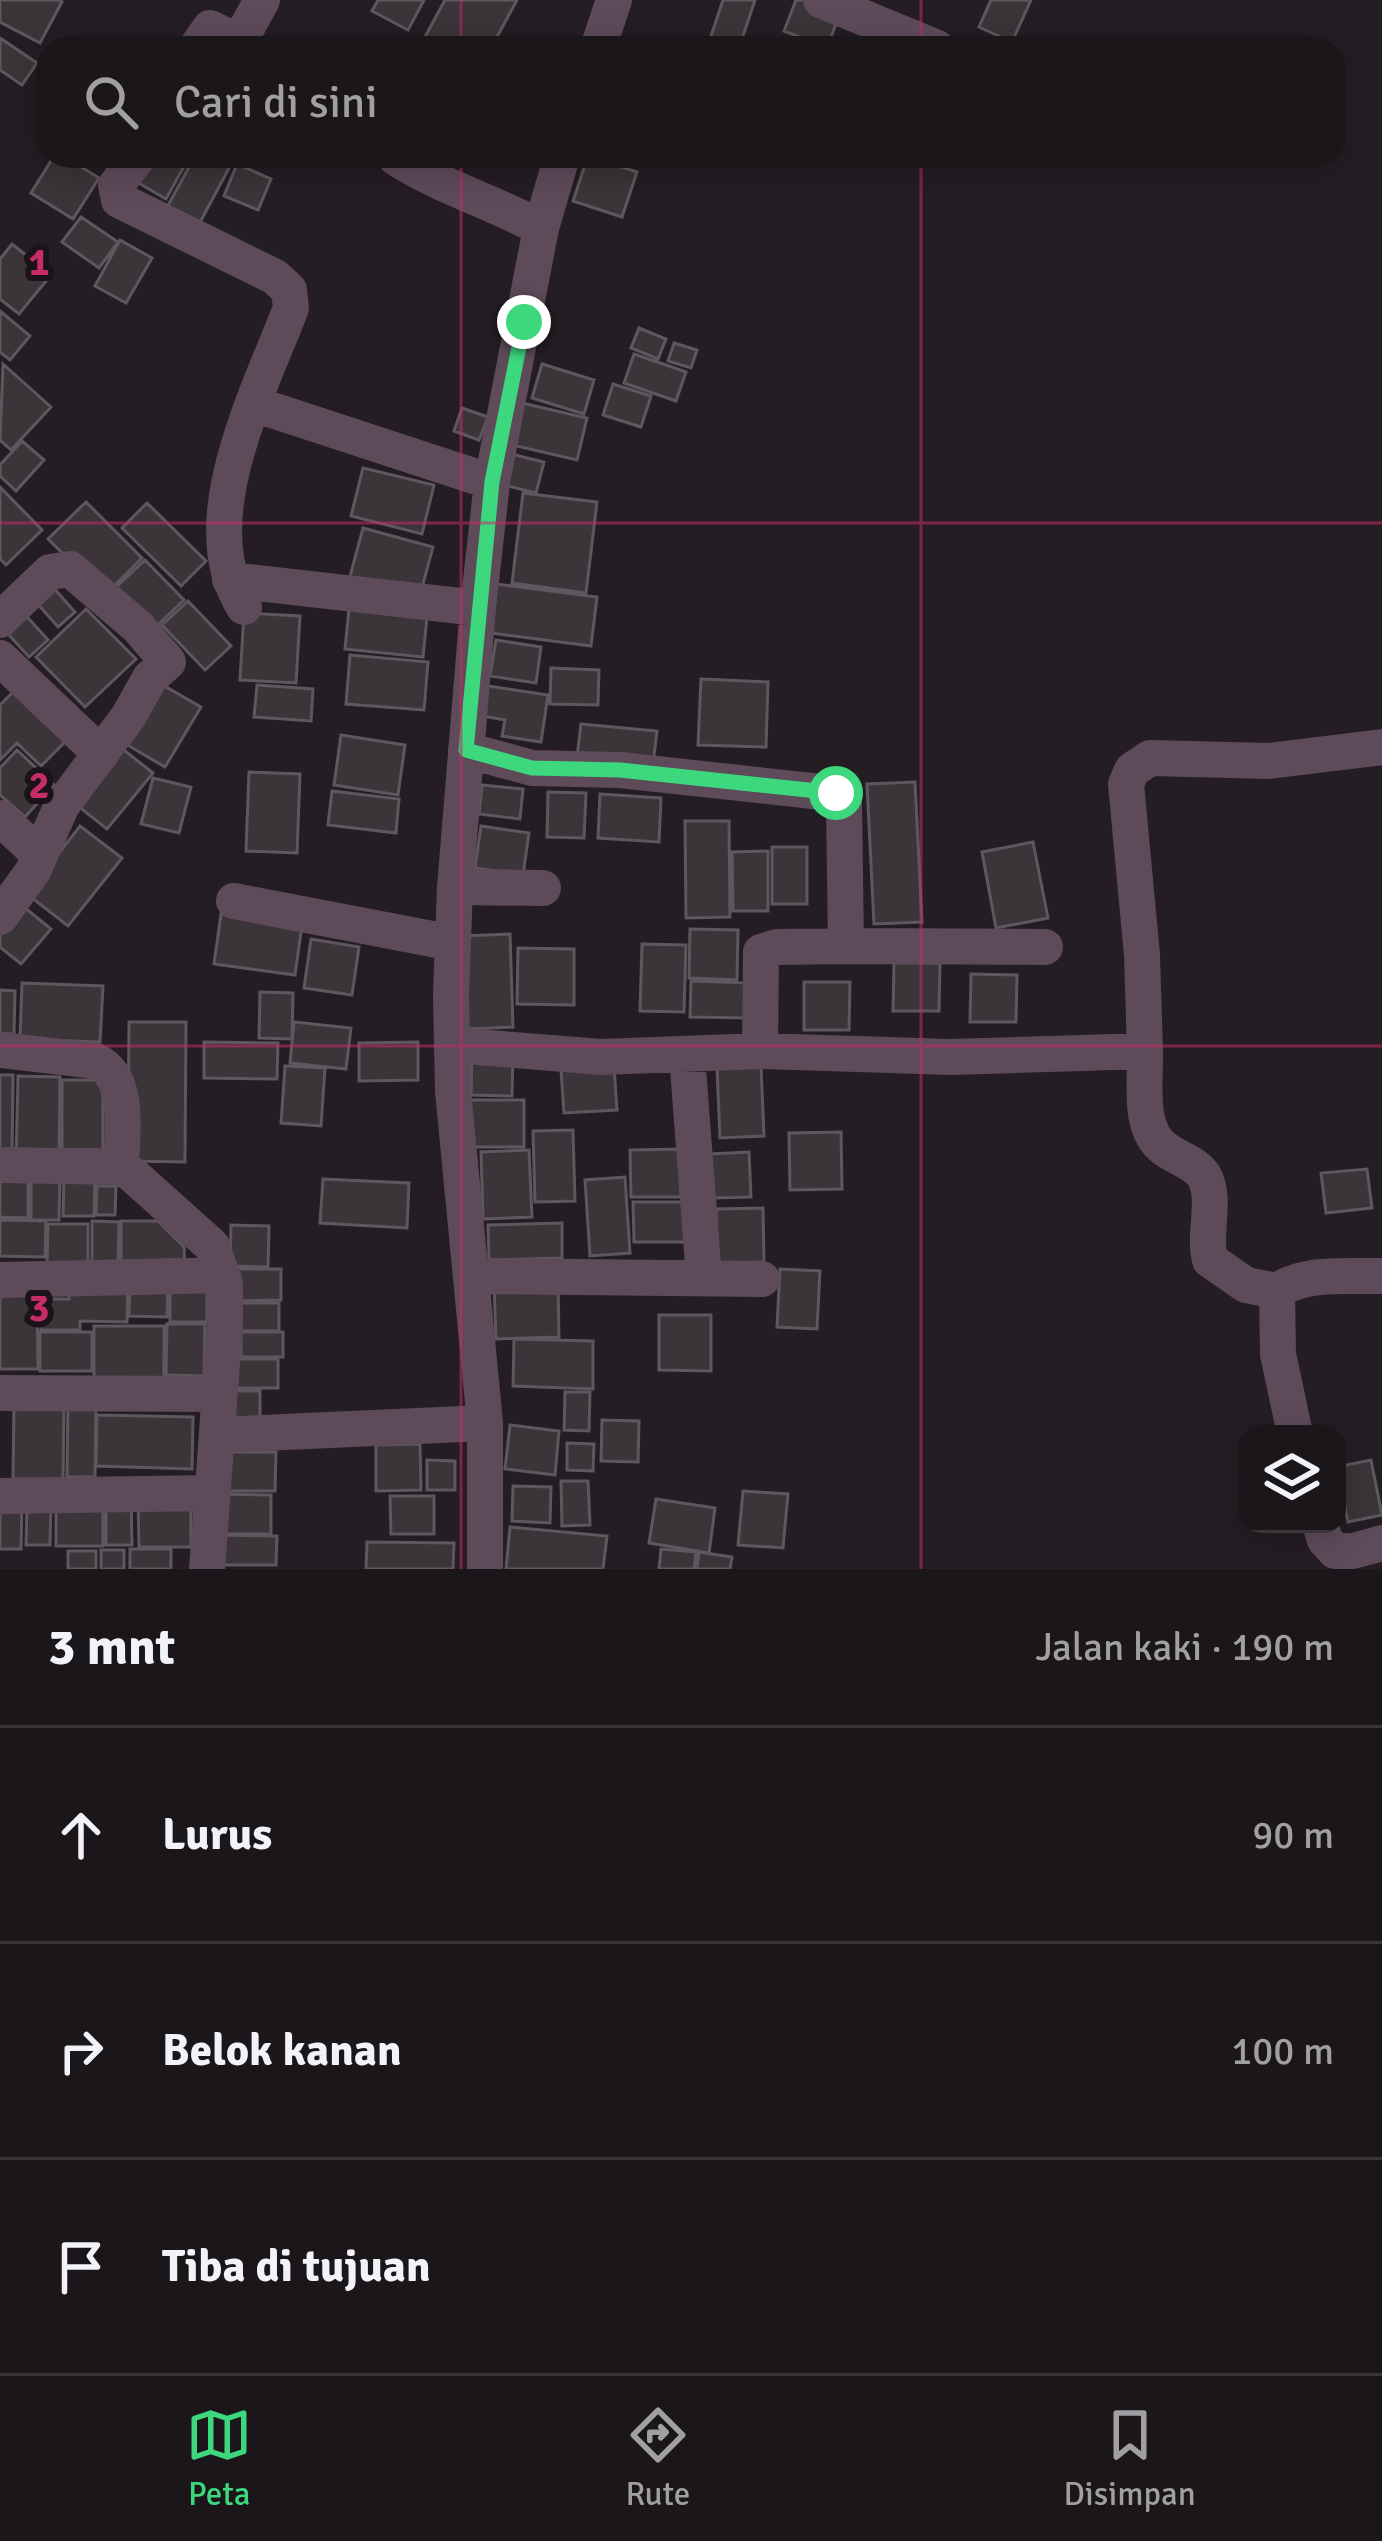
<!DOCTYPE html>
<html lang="id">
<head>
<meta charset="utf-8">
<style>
  :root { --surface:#1b161a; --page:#282327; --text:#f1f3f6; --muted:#a09fa2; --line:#393539; --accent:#3dd77e }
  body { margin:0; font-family:Signika,sans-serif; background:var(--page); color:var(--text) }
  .controls { position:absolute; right:36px; bottom:36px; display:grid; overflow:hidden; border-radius:24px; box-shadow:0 6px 30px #0003 }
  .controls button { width:108px; height:108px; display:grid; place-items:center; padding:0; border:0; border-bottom:3px solid var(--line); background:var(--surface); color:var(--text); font:60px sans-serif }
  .stop { position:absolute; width:36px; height:36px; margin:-27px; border:9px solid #3dd77e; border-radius:50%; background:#fff }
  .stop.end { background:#3dd77e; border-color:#fff; box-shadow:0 3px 12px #0008 }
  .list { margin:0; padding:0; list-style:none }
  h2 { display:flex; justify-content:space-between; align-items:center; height:156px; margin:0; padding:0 48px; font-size:51px }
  h2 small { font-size:39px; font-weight:400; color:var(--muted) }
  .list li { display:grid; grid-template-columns:78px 1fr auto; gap:36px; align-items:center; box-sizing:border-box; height:216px; padding:0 48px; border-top:3px solid var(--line) }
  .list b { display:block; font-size:45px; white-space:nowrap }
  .list em { font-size:39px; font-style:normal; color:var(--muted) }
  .icon { flex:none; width:66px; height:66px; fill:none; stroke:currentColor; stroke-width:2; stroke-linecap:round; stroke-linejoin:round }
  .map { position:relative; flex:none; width:1382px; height:1569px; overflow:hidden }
  .search { position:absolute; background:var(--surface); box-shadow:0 6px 30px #0003; left:36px; right:36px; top:36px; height:132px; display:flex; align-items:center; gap:30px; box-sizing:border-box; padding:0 42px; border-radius:36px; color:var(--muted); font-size:45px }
  .sheet { height:804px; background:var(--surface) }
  nav { display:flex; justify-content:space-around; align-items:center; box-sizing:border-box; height:168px; border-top:3px solid var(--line); background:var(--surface); font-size:33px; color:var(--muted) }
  nav a { display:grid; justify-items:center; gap:6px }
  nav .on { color:var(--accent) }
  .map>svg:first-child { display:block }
  .building { fill:#3b3439; stroke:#5e575d; stroke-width:3 }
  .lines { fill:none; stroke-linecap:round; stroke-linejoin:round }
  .minor { stroke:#5e4b5a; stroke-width:36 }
  .route { stroke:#3dd77e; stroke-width:15 }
  .grid { fill:none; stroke:#c52c68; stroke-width:3; stroke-opacity:0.55 }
  .grid-label { font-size:39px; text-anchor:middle; font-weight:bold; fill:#c52c68; stroke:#1a1419; stroke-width:12; stroke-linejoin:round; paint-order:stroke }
</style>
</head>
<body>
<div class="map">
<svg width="1382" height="1569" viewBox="0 0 1382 1569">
  <rect width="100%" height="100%" fill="#241d23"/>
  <path class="building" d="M0,0h58l4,2 -22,41 -40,-21z
    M378,0h46l-16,30 -36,-19z
    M445,0h72l-26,48h-72z
    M723,0h32l-16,48h-32z
    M796,0h16l29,11 -14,36 -43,-16z
    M991,0h40l-19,42 -33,-15z
    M0,38l37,25 -15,22 -22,-15z
    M54,156h9l36,22 -26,41 -42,-26z
    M143,156h35l9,5 -21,38 -36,-21z
    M195,156h12l22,12 -32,60 -32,-17z
    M588,156l49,16 -15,45 -49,-16z
    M237,164l34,15 -13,31 -34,-14z
    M81,217l37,25 -19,26 -37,-26z
    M120,240l32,18 -26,45 -31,-17z
    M12,244l39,31 -32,39 -19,-15v-40z
    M0,311l30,25 -20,24 -10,-8z
    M639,328l27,11 -8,20 -27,-11z
    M674,343l23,7 -6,18 -23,-7z
    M634,354l52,18 -10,29 -52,-18z
    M3,364l48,43 -40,43 -11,-10z
    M542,364l52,16 -10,34 -52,-16z
    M613,384l38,12 -10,31 -38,-12z
    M522,403l65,15 -10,42 -65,-15z
    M462,408l26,9 -9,23 -25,-9z
    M22,441l22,19 -28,31 -16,-15v-11z
    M511,454l33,8 -8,31 -32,-8z
    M363,468l71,17 -12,49 -71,-18z
    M0,487l42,43 -36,35 -6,-6z
    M523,493l74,9 -11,91 -74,-10z
    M86,502l56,56 -37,37 -57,-56z
    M147,503l59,58 -25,25 -59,-58z
    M363,528l70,19 -14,52 -70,-19z
    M145,560l39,40 -35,33 -39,-40z
    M496,584l101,13 -6,49 -101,-13z
    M52,586l23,26 -17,15 -23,-26z
    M350,599l78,8 -5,50 -78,-8z
    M188,601l43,45 -26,24 -43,-45z
    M19,608l29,32 -19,17 -29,-32z
    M86,609l50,50 -51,48 -49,-50z
    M244,613l56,3 -4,67 -56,-3z
    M496,640l45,7 -5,36 -46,-7z
    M350,655l78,7 -4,48 -78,-6z
    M551,668l48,2 -1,35 -48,-1z
    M701,679l67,3 -2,65 -68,-2z
    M154,680l47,27 -36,60 -46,-27z
    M257,685l56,4 -2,32 -57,-4z
    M481,685l67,10 -7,47 -39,-6 3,-16 -28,-5z
    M18,687l51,51 -28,28 -24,-23 -17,17v-55z
    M581,724l76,7 -4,33 -76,-7z
    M341,735l64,10 -7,50 -64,-10z
    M115,743l38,30 -46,56 -38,-30z
    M17,750l37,35 -29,32 -25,-22v-27z
    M249,772l51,2 -3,79 -51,-2z
    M153,778l38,9 -12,46 -38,-9z
    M915,782l7,140 -48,2 -7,-140z
    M482,785l41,4 -3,30 -41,-5z
    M332,791l67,8 -3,34 -68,-8z
    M548,792l38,1 -2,45 -37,-1z
    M600,794l61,4 -2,44 -61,-4z
    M685,821h44l1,96 -44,1z
    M80,826l42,32 -54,68 -41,-32z
    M481,826l48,7 -6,42 -48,-7z
    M1033,842l15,76 -52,10 -14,-76z
    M772,847h35v57h-35z
    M768,851v60h-35l-1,-59z
    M19,903l32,26 -30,35 -21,-17v-21z
    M221,914l81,11 -7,50 -81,-11z
    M690,929l48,1 -1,50 -48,-2z
    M510,934l3,93 -47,2 -3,-93z
    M311,939l48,8 -7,48 -48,-7z
    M642,944l44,1 -2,67 -44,-1z
    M518,948l56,1v56l-57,-1z
    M894,963h46l-1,48h-46z
    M971,974l46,1 -1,47h-46z
    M691,981l58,2v35l-59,-1z
    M804,982h46l-1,48h-45z
    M22,983l81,3 -3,56 -80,-3z
    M0,990l15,1 -1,43h-14z
    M260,992l33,1 -1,46 -33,-1z
    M129,1022h57l-1,140 -57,-1z
    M294,1022l57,6 -5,41 -56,-6z
    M204,1042l74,1 -1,36 -73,-1z
    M418,1042v38l-59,1v-38z
    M472,1051l41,1 -1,44 -41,-1z
    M285,1066l40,2 -4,58 -40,-3z
    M614,1066l3,44 -53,3 -3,-43z
    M761,1067l3,69 -44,2 -3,-69z
    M0,1075h13l-1,80 -12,-1z
    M18,1076l42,1 -1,87h-43z
    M62,1080h41v70h-41z
    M468,1100h56v47h-56z
    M573,1130l2,71 -40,1 -2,-71z
    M841,1132l1,57 -52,1 -1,-57z
    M681,1149v48h-50l-1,-47z
    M529,1150l3,67 -49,2 -2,-67z
    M749,1152l2,45 -39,1 -2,-44z
    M1367,1169l5,39 -46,5 -5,-40z
    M64,1175h31l-1,41h-31z
    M625,1177l5,76 -40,3 -5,-76z
    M323,1179l86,4 -2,45 -87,-5z
    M0,1180h28v38l-28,-1z
    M31,1180h29l-1,40h-28z
    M97,1186h19l-1,29h-19z
    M633,1202h52v40h-51z
    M763,1208l1,54 -47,1 -1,-54z
    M0,1220l46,1 -1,36 -45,-1z
    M92,1221l27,1 -1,44h-26z
    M121,1221h37l26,26 1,21 -64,-1z
    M562,1223v35l-73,2 -1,-35z
    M48,1224h40v42h-41z
    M231,1225l38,1 -1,41 -38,-1z
    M233,1269h48v31l-48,1z
    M780,1269l40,2 -3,58 -40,-2z
    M130,1279h38l-1,38 -38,-1z
    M170,1280h37v42h-37z
    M558,1282l1,55 -63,2 -2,-55z
    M69,1283h59l-1,39 -47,-1v9h-39l1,-31h27z
    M0,1291h37l1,78h-38z
    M237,1303h42v28h-42z
    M659,1315h52v56l-52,-1z
    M167,1324h38l-1,52 -38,-1z
    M94,1326h70v55h-70z
    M40,1332h52v39h-52z
    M241,1332h42v25h-42z
    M514,1339l79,2v48l-80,-3z
    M227,1359h51v29h-51z
    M221,1391h39v31l-40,-1z
    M565,1392h25l-1,39 -25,-1z
    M14,1400l50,1 -1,78h-50z
    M68,1402h28l-1,75h-28z
    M97,1415l96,2 -1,52 -96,-3z
    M602,1420l37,1 -1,41 -37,-1z
    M510,1425l49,6 -4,44 -50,-6z
    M567,1443l27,1 -1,27 -26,-1z
    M420,1444l1,46 -45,1v-46z
    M228,1452h48l-1,39h-47z
    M427,1460l28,1v29h-28z
    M1371,1460l11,55 -34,7 -11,-55z
    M561,1481h27l2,44 -28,1z
    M513,1486l38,1 -1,36 -38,-2z
    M743,1491l45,3 -5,54 -45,-3z
    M218,1494l53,1v39h-54z
    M390,1496h44v38h-43z
    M106,1497h25l1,48h-26z
    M56,1499h47v47h-47z
    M191,1499v48h-52l-1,-47z
    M656,1499l59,9 -6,45 -60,-10z
    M0,1501h22l-1,48h-21z
    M27,1505l24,1 -1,39h-24z
    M510,1527l97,9 -4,33h-97z
    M218,1535l59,1 -1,29h-59z
    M367,1542l87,1 -1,26h-87z
    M130,1549h41v20h-41z
    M661,1549l35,3 -2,17h-35z
    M101,1550h23v19h-23z
    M68,1551h28v18h-28z
    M699,1552l33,5 -2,12h-33z"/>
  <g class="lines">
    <path class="minor" d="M821,0l116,48
      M196,48l14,-20 29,14 23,-42
      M598,48l16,-48
      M139,156l-23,29 3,15 156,77 14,13 2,18c-32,84 -101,214 -47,299
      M396,158c46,29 97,44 145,70
      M254,404l238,78
      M230,580l248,28
      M0,620l50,-48 20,-3 68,58 30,35 -18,16 -22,39 -66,88 -29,66 -33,46
      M0,658l101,96
      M0,818l40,37
      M455,887l88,1
      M234,901l219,42
      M846,946l199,1
      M452,1045l149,12 159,-6 1,-99 16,-5 69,-1 -2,-142 -4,-10 -220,-24 -88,-2 -66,-18
      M0,1050l96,11c35,16 26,73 25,106
      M760,1051l191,6 194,-6 -3,-96 -16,-171 6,-14 18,-12 119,3 113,-14
      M1145,1051c1,30 -8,78 20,98 12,9 31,14 39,27 13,23 -1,58 6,84l36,25 31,6
      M687,1055l17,223
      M0,1165l121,2 13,9 78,70 13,38v38l-18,247
      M472,1276l290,3
      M0,1280l223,-5
      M0,1393l218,1
      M1295,1434l-17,-80 -1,-63c30,-20 71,-14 105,-15
      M218,1435l267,-12
      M0,1496l213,-3
      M1320,1524l5,16 10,11h18l29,-8
      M485,1569v-146l-32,-332 -2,-97 4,-107 23,-279 14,-126 49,-254 21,-72"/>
  </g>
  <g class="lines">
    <path class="route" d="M524,322l-32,160 -26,268 66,18 88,2 216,23"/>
  </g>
  <path class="grid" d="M461,0v48M921,0v48M461,156v1413M921,156v1413M0,523h1382M0,1046h1382"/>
  <g class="grid-label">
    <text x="39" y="275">1</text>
    <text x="39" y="798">2</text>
    <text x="39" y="1321">3</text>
  </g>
</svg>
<div class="controls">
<button><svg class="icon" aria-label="layers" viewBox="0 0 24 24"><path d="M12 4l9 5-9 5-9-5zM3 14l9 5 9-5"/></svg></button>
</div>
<div class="stop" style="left:836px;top:793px"></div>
<div class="stop end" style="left:524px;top:322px"></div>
<div class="search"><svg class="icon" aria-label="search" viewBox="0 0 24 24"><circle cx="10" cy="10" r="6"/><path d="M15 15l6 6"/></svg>Cari di sini</div>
</div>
<section class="sheet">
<h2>3 mnt<small>Jalan kaki · 190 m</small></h2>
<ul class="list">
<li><svg class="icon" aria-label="ahead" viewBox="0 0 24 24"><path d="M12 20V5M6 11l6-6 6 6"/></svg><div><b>Lurus</b></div><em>90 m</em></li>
<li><svg class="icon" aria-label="right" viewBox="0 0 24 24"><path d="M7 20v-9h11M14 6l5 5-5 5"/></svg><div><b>Belok kanan</b></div><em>100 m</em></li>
<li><svg class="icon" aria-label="arrive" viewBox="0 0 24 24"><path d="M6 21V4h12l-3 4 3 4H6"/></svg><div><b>Tiba di tujuan</b></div></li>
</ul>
</section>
<nav>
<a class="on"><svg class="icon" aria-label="map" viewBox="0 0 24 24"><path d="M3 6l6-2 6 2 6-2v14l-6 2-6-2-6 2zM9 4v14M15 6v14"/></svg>Peta</a>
<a><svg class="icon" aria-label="directions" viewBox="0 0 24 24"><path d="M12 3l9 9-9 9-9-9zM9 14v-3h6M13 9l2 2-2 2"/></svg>Rute</a>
<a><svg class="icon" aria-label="saved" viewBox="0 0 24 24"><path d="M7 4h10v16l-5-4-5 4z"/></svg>Disimpan</a>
</nav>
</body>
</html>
